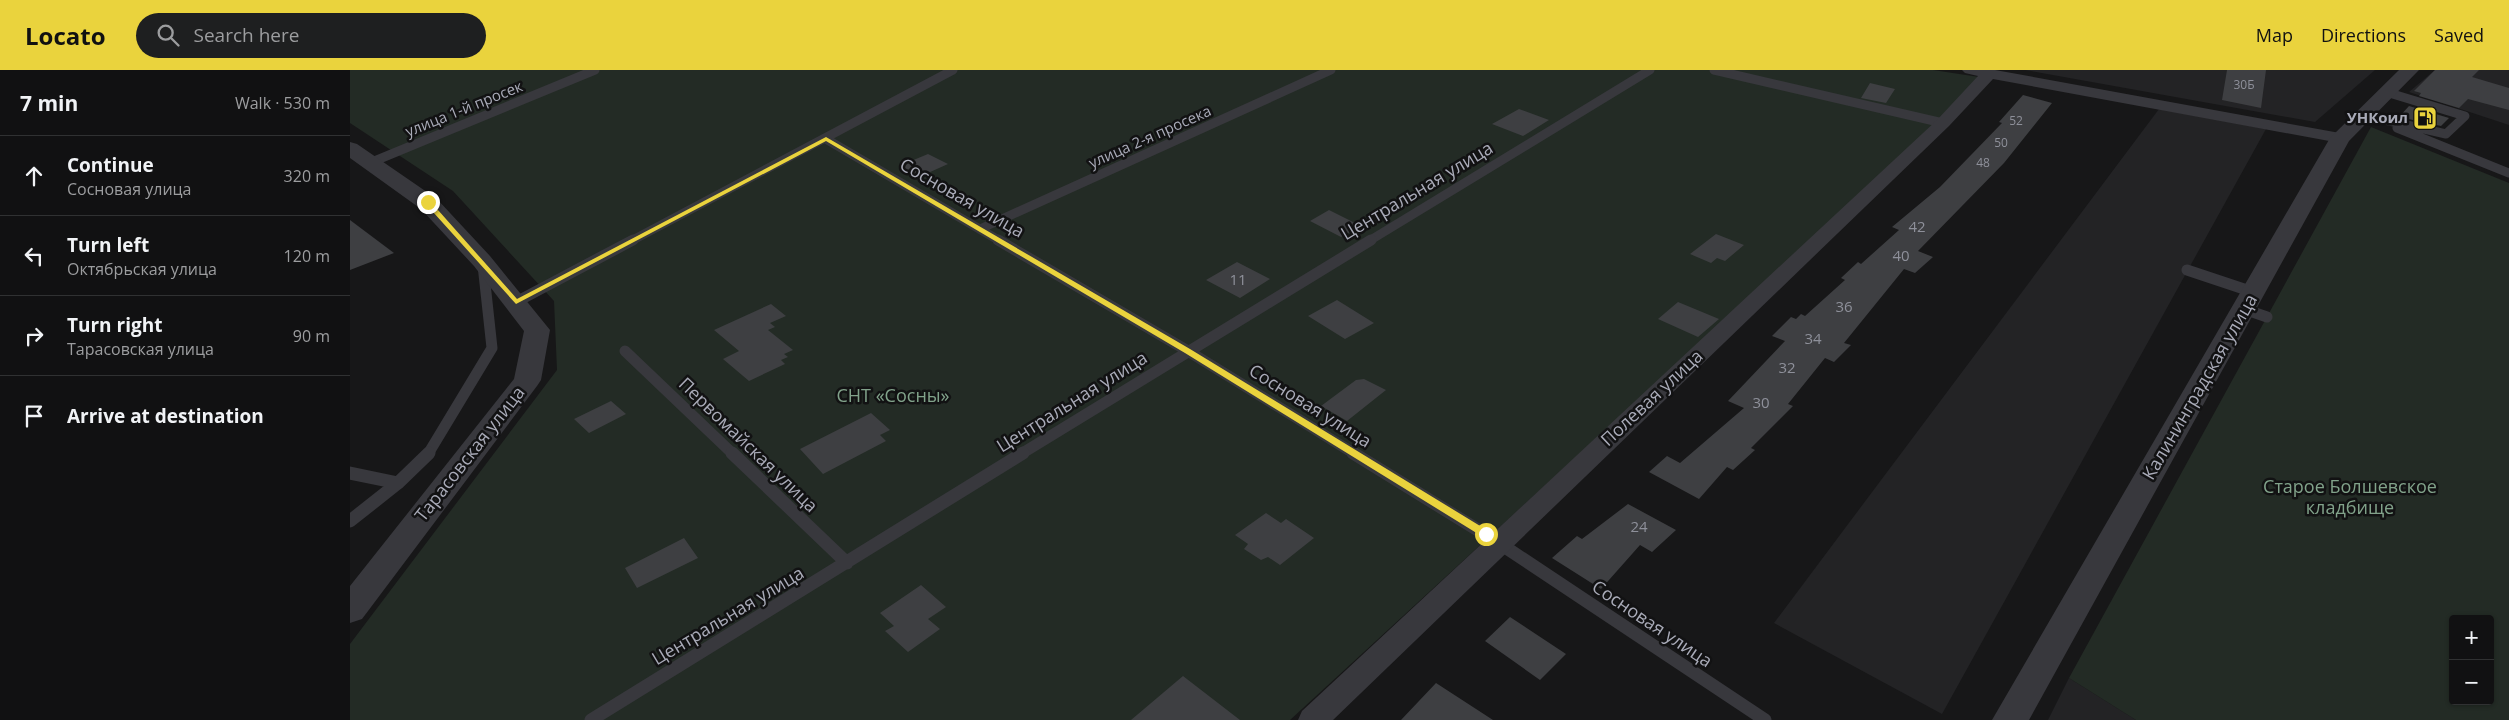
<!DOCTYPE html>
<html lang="en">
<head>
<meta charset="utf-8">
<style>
  :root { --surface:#111112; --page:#1e1f20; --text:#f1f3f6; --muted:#9c9d9f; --line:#303132; --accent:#ead33d }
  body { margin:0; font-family:"Open Sans",sans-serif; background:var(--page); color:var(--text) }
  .controls { position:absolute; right:15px; bottom:15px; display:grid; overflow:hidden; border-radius:5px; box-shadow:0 1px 4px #0004 }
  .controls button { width:45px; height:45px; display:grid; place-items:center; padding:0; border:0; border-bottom:1px solid var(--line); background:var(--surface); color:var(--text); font:25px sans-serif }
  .stop { position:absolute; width:15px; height:15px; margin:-11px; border:4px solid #ead33d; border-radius:50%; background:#fff }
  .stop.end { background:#ead33d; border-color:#fff; box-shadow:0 1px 5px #0008 }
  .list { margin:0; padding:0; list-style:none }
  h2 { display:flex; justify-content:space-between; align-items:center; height:65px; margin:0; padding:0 20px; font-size:21px }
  h2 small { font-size:16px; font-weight:400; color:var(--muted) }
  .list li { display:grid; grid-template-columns:32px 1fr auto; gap:15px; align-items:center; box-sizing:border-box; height:80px; padding:0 20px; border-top:1px solid var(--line) }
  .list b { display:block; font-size:19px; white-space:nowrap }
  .list p { margin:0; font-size:16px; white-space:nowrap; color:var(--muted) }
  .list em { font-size:16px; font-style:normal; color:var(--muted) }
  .icon { flex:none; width:28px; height:28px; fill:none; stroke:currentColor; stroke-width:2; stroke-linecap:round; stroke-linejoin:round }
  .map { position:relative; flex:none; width:2159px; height:650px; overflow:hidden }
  header { display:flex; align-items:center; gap:30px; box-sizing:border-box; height:70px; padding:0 25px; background:var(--accent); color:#111 }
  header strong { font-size:24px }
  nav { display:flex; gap:28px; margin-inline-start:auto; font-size:18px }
  .search { width:350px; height:45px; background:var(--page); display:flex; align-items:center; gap:12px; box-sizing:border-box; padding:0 18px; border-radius:28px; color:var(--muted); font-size:19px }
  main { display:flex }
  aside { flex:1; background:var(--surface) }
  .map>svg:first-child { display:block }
  .built { fill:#232325 }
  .green { fill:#232b25; fill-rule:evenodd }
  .building { fill:#3e3f42 }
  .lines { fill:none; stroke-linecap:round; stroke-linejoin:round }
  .service-far2 { stroke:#38383d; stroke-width:9 }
  .service-far1 { stroke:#38383d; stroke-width:11 }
  .service { stroke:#38383d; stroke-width:13 }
  .minor { fill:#38383d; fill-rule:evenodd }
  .tertiary { fill:#38383d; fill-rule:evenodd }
  .route { fill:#ead33d }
  .labels { text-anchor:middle; stroke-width:5; stroke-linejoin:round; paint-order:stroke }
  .far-number-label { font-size:12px; fill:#8e909a }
  .far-street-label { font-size:15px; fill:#a9abb8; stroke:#121213 }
  .far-poi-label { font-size:15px; font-weight:bold; fill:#a9abb8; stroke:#121213; text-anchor:end }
  .number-label { font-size:15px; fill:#8e909a }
  .street-label { font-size:18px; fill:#a9abb8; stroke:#121213 }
  .park-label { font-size:18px; fill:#81a28a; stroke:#121213 }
</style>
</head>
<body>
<header>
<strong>Locato</strong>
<div class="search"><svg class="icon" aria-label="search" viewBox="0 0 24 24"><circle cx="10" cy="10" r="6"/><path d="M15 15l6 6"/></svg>Search here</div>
<nav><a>Map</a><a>Directions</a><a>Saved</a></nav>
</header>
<main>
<aside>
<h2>7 min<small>Walk · 530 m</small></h2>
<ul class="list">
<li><svg class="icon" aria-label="ahead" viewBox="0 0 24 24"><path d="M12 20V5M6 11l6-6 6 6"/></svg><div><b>Continue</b><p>Сосновая улица</p></div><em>320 m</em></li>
<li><svg class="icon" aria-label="left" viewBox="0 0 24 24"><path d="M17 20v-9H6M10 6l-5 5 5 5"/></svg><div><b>Turn left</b><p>Октябрьская улица</p></div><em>120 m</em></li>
<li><svg class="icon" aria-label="right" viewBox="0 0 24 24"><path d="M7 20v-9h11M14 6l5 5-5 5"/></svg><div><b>Turn right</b><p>Тарасовская улица</p></div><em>90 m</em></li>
<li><svg class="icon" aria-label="arrive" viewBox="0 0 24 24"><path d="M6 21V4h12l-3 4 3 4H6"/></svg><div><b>Arrive at destination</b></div></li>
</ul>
</aside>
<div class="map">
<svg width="2159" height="650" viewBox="0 0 2159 650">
  <rect width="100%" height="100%" fill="#171718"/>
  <path class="built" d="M1675,0h350l-60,52z
    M2085,0h74v55l-100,-33z
    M1809,39l107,20 -324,585 -168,-91z
    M1719,608l67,42h-88z"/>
  <path class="green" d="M0,0h1583l46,7 -66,70 -623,573h-940v-76l207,-274 -3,-69 -101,-110 -103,-68z
    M2021,57l138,56v537h-373l-67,-42zM2103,549h37v82h-37z"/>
  <path class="building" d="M1877,0h39l-5,38 -39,-8z
    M2085,0h44l-7,7 37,11v22l-41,-11 -9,9 -40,-12 2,-3 -7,-2z
    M1520,13l25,6 -9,14 -25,-5z
    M1673,25l29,8 -48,60 -86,88 15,6 -18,16 -11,-4 -60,74 7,2 -17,17 -9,-4 -37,46 5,2 -42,42 4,2 -22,20 -6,-3 -28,32 -50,-27 18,-16 13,7 64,-55 -16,-7 57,-60 -13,-5 19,-19 5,2 5,-5 4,2 40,-36 -4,-2 17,-16 3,2 38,-34 -7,-3 48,-40 62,-64 -3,-1z
    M2059,36l40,12 -8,8 -42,-9z
    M1169,39l30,11 -26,16 -31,-12z
    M578,84l20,10 -29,13 -20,-11z
    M979,140l32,16 -20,11 -31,-16z
    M0,150l44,33 -44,17z
    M1366,164l28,11 -19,16 -8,-3 -6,5 -21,-9z
    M887,192l33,17 -30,19 -34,-18z
    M987,230l37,23 -29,16 -37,-23z
    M1328,232l41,17 -21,18 -40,-18z
    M421,234l15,12 -16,7 5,4 -7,3 25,20 -9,4 4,3 -7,3 4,4 -36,17 -26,-22 16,-8 -25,-21z
    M1014,309l22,11 -39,31 -26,-15 35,-26z
    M261,331l15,13 -37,19 -15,-14z
    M521,343l19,17 -10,5 6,6 -63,33 -23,-25z
    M1278,434l48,26 -24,22 -12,-7 -39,44 -49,-31 25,-22 5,3z
    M916,443l15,10 5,-4 28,19 -34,27 -12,-8 -7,3 -17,-11 4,-5 -13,-9z
    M334,468l14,20 -61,30 -12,-20z
    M571,515l25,22 -18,12 12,10 -32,23 -23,-21 9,-5 -14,-13z
    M1160,547l56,37 -26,26 -55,-39z
    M833,606l57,44h-109z
    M1086,613l57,37h-92z"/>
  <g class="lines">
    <path class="service-far2" d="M1364,0l229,53
      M2013,45l83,19 19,-18 -79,-24
      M2047,58l112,45
      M476,69l174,102
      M22,92l223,-92
      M630,159l351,-159
      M281,171l322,-171
      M1019,171l281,-171"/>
    <path class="service-far1" d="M648,170l190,111 167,103
      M1837,200l66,22
      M166,232l117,-62
      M1894,239l23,8
      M275,281l108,103
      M78,384l64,-106 -9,-83
      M671,384l350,-214"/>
    <path class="service" d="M382,383l115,110
      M1003,383l146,90 266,177
      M0,403l48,10
      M0,451l48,-38 31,-30
      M241,650l432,-267"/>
    <path class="minor" d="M1612,0h33l345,63 6,1 2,4 -2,4 -6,1 -347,-64 -44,47 -616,594h-35l4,-9 635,-591 41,-44 -13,-3z"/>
    <path class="tertiary" d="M2049,0h20l-70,71 -320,579h-37l338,-582z
      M0,72l7,2 80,55 53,57 60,74 -9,50 -4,6 -175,233 -12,4v-37l164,-207 10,-48 -50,-65 -53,-57 -71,-51z"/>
  </g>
  <path class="route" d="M476,67l364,212 300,183v5h-7l-298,-184 -359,-212 -310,163 -92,-102 6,-1 87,98z"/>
  <defs>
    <g id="fuel-square" transform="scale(1.25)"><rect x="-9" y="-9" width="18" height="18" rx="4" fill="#ead33d" stroke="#121213"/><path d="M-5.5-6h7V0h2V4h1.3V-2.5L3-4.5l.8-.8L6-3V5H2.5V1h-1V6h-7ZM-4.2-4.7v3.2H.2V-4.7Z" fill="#111"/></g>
  </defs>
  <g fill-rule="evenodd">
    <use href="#fuel-square" x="2075" y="48"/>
  </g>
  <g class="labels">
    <g class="far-number-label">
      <text x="1894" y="19">30Б</text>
      <text x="1666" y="55">52</text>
      <text x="1651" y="77">50</text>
      <text x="1633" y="97">48</text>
    </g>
    <g class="far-street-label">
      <text transform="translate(114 39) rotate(-22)" y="5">улица 1-й просек</text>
      <text transform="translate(800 67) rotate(-24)" y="5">улица 2-я просека</text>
    </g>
    <g class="far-poi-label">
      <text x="2058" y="53">УНКоил</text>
    </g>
    <g class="number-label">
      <text x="1567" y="162">42</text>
      <text x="1551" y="191">40</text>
      <text x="888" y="215">11</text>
      <text x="1494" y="242">36</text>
      <text x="1463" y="274">34</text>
      <text x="1437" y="303">32</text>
      <text x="1411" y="338">30</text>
      <text x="1289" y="462">24</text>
    </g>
    <g class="street-label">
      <text transform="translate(1067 121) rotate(-31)" y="6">Центральная улица</text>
      <text transform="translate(612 128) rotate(30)" y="6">Сосновая улица</text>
      <text transform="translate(1850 317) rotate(-60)" y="6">Калининградская улица</text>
      <text transform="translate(1302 328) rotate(-43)" y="6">Полевая улица</text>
      <text transform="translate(722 332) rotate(-32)" y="6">Центральная улица</text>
      <text transform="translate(960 336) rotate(32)" y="6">Сосновая улица</text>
      <text transform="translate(398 375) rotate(44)" y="6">Первомайская улица</text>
      <text transform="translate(120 384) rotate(-52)" y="6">Тарасовская улица</text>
      <text transform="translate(378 546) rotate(-31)" y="6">Центральная улица</text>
      <text transform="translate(1302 554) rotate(34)" y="6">Сосновая улица</text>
    </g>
    <g class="park-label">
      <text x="543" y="332">СНТ «Сосны»</text>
      <text x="2000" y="423">Старое Болшевское<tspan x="2000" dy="21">кладбище</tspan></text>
    </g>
  </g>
</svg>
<div class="controls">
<button>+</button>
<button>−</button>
</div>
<div class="stop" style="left:1136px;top:464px"></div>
<div class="stop end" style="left:78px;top:132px"></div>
</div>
</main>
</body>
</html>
